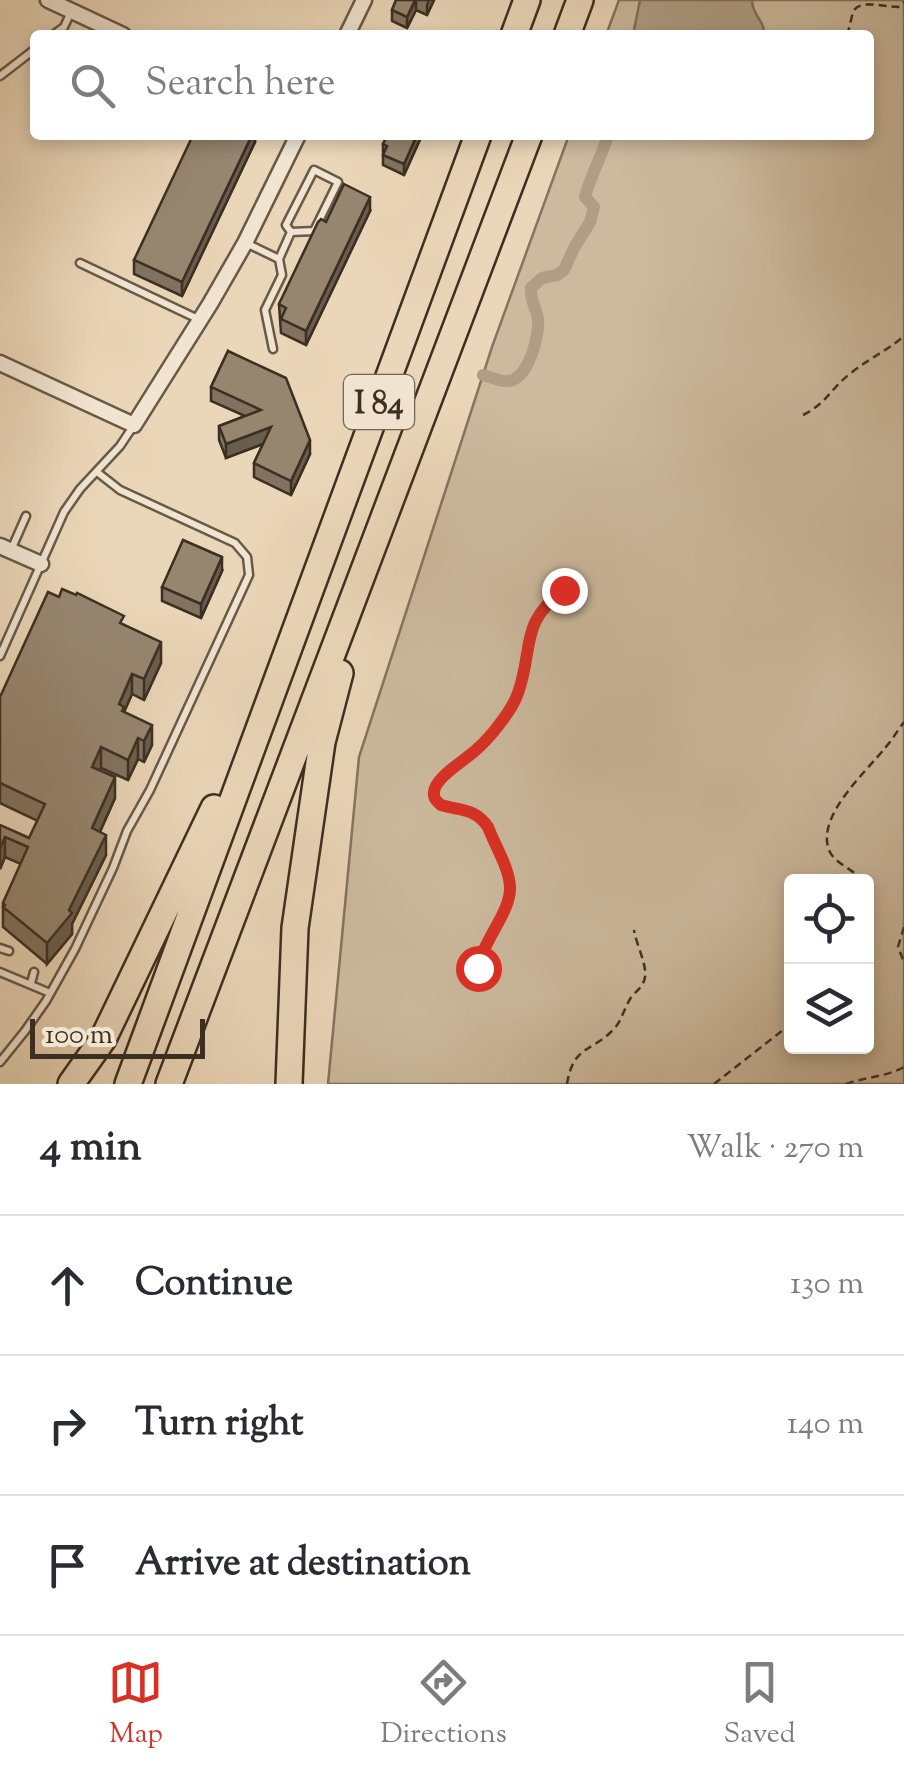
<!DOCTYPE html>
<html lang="en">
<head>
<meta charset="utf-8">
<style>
  :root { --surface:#fff; --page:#f7f7f7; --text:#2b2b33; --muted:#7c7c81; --line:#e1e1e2; --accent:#d93025 }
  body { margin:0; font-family:"Sorts Mill Goudy",serif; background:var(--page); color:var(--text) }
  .controls { position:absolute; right:30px; bottom:30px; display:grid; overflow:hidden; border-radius:10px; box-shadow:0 5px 15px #0003 }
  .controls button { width:90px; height:90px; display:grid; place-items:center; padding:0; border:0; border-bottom:2px solid var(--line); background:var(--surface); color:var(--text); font:50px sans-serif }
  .scale { position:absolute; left:30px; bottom:25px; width:175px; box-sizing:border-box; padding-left:10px; border:5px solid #3c2f22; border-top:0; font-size:28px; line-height:35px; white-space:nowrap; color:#3c2f22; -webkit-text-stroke:8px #f1e4d1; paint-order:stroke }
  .stop { position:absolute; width:30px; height:30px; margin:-22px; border:8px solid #d93025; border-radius:50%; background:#fff }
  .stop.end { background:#d93025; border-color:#fff; box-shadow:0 2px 10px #0008 }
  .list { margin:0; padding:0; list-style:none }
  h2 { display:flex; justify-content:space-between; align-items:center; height:130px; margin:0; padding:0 40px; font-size:42px }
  h2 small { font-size:32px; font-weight:400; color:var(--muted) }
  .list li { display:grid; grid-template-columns:65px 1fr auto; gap:30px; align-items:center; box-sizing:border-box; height:140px; padding:0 40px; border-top:2px solid var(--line) }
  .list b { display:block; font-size:38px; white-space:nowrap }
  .list em { font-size:32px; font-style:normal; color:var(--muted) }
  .icon { flex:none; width:55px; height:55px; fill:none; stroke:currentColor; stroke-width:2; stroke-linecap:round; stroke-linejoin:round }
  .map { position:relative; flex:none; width:904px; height:1084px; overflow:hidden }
  .search { position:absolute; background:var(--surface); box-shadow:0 5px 15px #0003; left:30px; right:30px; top:30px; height:110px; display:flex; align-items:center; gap:25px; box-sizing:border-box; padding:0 35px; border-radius:10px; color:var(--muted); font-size:38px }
  .sheet { height:550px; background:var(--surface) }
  nav { display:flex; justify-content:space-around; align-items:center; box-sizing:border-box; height:140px; border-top:2px solid var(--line); background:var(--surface); font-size:28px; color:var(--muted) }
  nav a { display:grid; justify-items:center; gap:5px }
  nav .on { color:var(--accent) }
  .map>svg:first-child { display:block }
  .green { fill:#ccba9e; stroke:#847460; stroke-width:2.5; fill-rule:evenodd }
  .water { fill:#af9d85; stroke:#81715d; stroke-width:2.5 }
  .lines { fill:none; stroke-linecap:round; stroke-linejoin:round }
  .canal { stroke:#af9d85; stroke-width:12 }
  .service-casing { stroke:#685948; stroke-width:11 }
  .minor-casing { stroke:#685948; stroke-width:19 }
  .motorway-casing { stroke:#3c2f22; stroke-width:30 }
  .path { stroke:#3c2f22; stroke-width:2.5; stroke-dasharray:8 5; stroke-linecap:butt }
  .service { stroke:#f1e4d1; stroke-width:6 }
  .minor { stroke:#f1e4d1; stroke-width:14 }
  .motorway { stroke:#ead6b8; stroke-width:25 }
  .wall { fill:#817360; stroke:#3c2f22; stroke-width:2.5 }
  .shaded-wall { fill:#695e4e; stroke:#3c2f22; stroke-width:2.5 }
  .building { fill:#968670; stroke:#3c2f22; stroke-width:2.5 }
  .route { stroke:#d93025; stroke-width:12 }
  .labels { text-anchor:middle; stroke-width:8; stroke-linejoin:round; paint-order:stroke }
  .shield { fill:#f1e4d1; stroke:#726556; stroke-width:2.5 }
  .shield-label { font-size:32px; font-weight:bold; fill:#3c2f22 }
</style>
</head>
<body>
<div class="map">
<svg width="904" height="1084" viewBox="0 0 904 1084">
  <rect width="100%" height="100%" fill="#ead6b8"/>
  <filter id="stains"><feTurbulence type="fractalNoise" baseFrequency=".002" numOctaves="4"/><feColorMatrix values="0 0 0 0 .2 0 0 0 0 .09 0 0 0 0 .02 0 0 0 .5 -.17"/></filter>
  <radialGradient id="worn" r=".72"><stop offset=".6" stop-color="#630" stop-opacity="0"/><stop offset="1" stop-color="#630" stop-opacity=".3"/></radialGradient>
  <path class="green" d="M619,0h285v1084h-576l31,-327 133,-410 77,-212h300v-100h-263zM792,882h74v164h-74z"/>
  <path class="water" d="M640,0h112c0,16 13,20 12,35h-131z"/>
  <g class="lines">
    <path class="canal" d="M483,375c7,2 18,7 24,6 21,0 33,-46 31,-62 -2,-12 -8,-18 -7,-31l11,-10 15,-3 7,-5 10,-22 16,-26 4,-15 -9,-10c5,-19 15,-38 22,-58"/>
    <g class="service-casing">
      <path id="service" d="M53,35l11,-8 7,-15
        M0,76l35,-27
        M246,243l33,16 12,-27 23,-1 24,-49 -24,-12 -28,55 5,7
        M80,263l118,56
        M273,349l-8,-39 17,-35 -3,-16
        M11,550l15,-34
        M0,656l64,-144 16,-23 40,-43 14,-21
        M0,948l9,3
        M0,972l50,21
        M31,983l3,-11
        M0,1062l25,-31 21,-30 29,-52 38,-81 14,-37 23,-41 99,-215 -2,-18 -12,-14 -115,-53 -23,-18"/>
    </g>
    <g class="minor-casing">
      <path id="minor" d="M48,0l75,35
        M347,35l17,-35
        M0,363l134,62 76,-121 35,-61 53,-108
        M0,546l41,18"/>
    </g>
    <g class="motorway-casing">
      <path id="motorway" d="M514,35l13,-35
        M567,35l13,-35
        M71,1084l32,-45 111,-231
        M128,1084l350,-949
        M169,1084l360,-949
        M289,1084l6,-156 27,-186 18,-69"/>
    </g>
    <path class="path" d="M847,35c3,-7 4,-20 8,-26 8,-9 32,-2 43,-2l6,-5
      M803,415c23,-11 29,-28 48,-42 17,-14 36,-22 53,-37
      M863,882c-8,-13 -29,-18 -34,-32 -13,-34 37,-78 56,-102 7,-8 13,-18 19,-26
      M866,892v20
      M904,927l-6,20 6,15
      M479,980l-1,-12 5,-22 17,-29 10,-24 -4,-22 -18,-44c-5,-7 -10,-14 -19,-17 -17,-5 -30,3 -35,-18 8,-20 29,-29 44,-43 13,-12 24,-27 34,-43 25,-43 0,-79 52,-116
      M567,1084c6,-38 24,-32 45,-53 10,-9 12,-24 20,-35 6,-6 12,-11 13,-19 2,-13 -9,-33 -11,-47
      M714,1084l78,-61
      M846,1084c19,-7 40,-7 58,-17"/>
    <use href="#service" class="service"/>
    <use href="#minor" class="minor"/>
    <use href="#motorway" class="motorway"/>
  </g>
  <path class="wall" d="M396,0h38l-7,15 -11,-5 -9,18 -15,-7v-11z
    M255,135v7l-73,154 -48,-22v-14z
    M422,135l-18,40 -21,-10v-21z
    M370,211l-64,134 -25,-12 -2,-29 47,-82z
    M228,351l82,103 -19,41 -37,-18v-14l9,-19 -37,14 -7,-18v-14l26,-10 -34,-15v-14z
    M222,571l-21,47 -39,-17v-14z
    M124,625l37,38 -17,37 -12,-6 -8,18 28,33 -8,17 -6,-3 -10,21 -27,-12 -1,2 15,28 -15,34 6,23 -34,69v10l-25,30 -44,-37v-24l18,-39 -16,-7 -5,12v-44l29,13 9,-17 -38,-18v-106z"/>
  <path class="shaded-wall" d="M416,0v10l-9,18v-11z
    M429,0h5l-7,15v-10z
    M252,135h3v7l-73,154v-14z
    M417,135h5l-18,40v-11z
    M370,197v14l-64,134v-14z
    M271,427v14l-45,17v-14z
    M310,440v14l-19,41v-14z
    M222,557v14l-21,47v-14z
    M161,642v21l-17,37v-21z
    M132,674v20l-8,18v15l-5,-23z
    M152,725v20l-8,17v-21z
    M138,738v21l-10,21v-20z
    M101,747v21l-9,19v-20z
    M115,777v21l-23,51v-21z
    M106,835v20l-34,69v10l-25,30v-21z
    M5,837v20l-5,12v-21z"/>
  <path class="building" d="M396,0h19l-8,17 -15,-7z
    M193,135h59l-70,147 -48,-22z
    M387,135h30l-13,29 -21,-9 4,-9 -4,-2z
    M344,184l26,13 -64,134 -25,-12 5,-11 -7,-4 39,-82 3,-3 5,3z
    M228,351l58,27 24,62 -19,41 -37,-18 17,-36 -45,17 -7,-18 42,-16 -50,-23z
    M183,540l39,17 -21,47 -39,-17z
    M62,589l14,6 1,-2 47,23 -4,7 41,19 -17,37 -12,-5 -13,30 5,3 -2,4 30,14 -8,16 -6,-3 -10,22 -27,-13 -9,20 23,10 -23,51 14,7 -37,75 3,3 -25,30 -44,-36 2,-2 -2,-2 25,-56 -23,-10 -5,11v-23l29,13 16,-34 -45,-21v-86l48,-105 11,5z"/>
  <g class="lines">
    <path class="route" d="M478,968c5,-28 33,-56 32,-81 -1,-20 -15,-41 -22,-60 -13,-19 -27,-16 -47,-22 -4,-4 -8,-6 -7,-13 1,-15 33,-33 43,-43 8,-7 15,-15 21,-23 8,-10 16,-21 20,-33 16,-45 1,-70 46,-103"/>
  </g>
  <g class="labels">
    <rect class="shield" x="344" y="375" width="70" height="54" rx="8"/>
    <g class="shield-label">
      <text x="379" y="413">I 84</text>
    </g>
  </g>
  <rect width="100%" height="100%" filter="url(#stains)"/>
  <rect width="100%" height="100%" fill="url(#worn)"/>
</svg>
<div class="controls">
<button><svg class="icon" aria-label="locate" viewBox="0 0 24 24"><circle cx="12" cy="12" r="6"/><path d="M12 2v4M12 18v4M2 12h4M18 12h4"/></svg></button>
<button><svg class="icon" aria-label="layers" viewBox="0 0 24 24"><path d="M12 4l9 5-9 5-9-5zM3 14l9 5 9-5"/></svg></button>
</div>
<div class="scale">100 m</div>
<div class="stop" style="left:478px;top:968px"></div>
<div class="stop end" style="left:564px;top:590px"></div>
<div class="search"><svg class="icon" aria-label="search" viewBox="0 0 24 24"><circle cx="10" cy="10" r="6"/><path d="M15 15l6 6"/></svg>Search here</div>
</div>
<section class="sheet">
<h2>4 min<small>Walk · 270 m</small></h2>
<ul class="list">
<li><svg class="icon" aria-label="ahead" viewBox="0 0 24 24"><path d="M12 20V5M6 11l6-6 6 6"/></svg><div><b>Continue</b></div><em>130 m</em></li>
<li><svg class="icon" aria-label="right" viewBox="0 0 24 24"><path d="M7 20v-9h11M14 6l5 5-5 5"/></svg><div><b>Turn right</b></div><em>140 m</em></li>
<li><svg class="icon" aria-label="arrive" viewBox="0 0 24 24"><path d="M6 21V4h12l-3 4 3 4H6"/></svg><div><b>Arrive at destination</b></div></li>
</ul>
</section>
<nav>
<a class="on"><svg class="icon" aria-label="map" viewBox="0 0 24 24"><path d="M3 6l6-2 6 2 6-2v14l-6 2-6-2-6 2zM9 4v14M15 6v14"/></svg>Map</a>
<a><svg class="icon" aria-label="directions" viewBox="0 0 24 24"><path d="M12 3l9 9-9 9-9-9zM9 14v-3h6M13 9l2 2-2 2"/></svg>Directions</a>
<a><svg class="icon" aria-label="saved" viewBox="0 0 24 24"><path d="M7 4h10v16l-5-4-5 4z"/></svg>Saved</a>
</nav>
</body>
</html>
